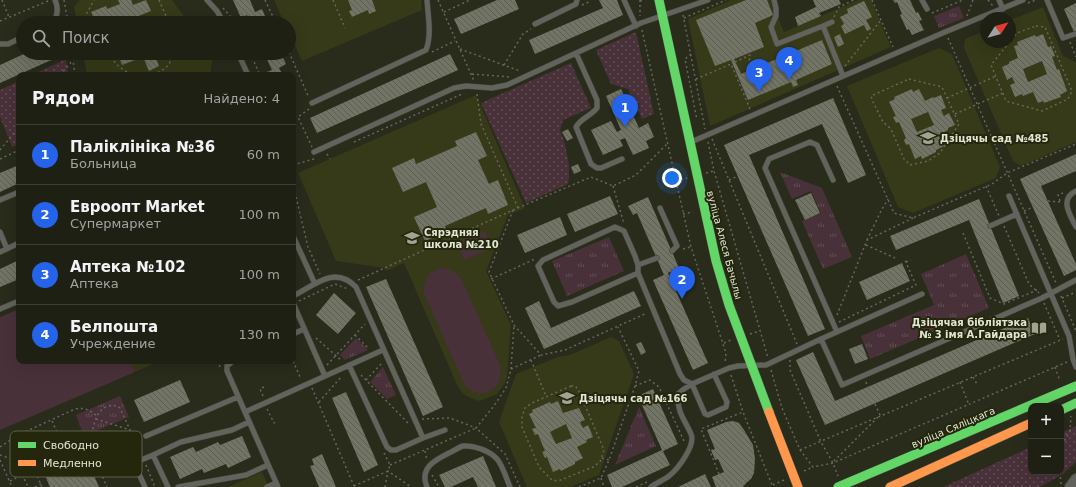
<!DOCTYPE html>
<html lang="ru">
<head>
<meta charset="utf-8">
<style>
  :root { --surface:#1f2014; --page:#2c2d22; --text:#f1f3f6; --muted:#a1a3a0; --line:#3c3e34; --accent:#2563eb }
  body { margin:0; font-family:"DejaVu Sans",sans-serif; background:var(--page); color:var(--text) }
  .controls { position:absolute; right:12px; bottom:12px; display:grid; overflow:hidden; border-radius:8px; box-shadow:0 4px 16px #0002 }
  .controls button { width:36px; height:36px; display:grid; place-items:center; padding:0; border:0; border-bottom:1px solid var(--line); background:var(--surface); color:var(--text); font:20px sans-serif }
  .compass { position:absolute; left:980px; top:12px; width:36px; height:36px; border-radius:50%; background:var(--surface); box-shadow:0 4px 16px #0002; rotate:54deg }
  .you { position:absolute; left:672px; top:178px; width:14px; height:14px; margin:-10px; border:3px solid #fff; border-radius:50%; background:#1a73e8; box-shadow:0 0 0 6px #1a73e833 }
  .badge { display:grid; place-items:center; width:26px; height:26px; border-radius:50%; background:var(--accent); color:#fff; font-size:13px; font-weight:700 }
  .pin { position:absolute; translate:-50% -33px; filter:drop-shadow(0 1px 2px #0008) }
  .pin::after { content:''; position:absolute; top:21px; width:14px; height:12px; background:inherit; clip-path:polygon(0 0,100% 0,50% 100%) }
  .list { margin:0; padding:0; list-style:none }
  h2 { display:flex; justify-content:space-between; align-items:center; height:52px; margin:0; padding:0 16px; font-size:17px }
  h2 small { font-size:13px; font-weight:400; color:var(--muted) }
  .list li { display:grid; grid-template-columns:26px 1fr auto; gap:12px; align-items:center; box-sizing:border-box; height:60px; padding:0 16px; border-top:1px solid var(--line) }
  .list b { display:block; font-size:15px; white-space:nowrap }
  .list p { margin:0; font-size:13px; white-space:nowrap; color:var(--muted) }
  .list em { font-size:13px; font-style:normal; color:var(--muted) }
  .icon { flex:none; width:22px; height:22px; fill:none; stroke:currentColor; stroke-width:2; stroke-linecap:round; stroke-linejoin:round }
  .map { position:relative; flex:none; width:1076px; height:487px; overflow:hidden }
  .search { position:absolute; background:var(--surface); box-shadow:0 4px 16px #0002; left:16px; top:16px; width:280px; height:44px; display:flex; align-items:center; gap:10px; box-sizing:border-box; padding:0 14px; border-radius:22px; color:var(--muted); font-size:15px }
  .panel { position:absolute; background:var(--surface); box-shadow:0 4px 16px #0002; left:16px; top:72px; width:280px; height:292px; border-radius:8px }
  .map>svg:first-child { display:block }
  .built { fill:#363a18 }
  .grass { fill:url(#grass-dots) }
  .park { fill:url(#park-tufts) }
  .pitch { fill:#493139 }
  .building { fill:url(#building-back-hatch); fill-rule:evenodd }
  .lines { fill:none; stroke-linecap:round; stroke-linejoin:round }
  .lane-casing { stroke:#46473a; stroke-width:6 }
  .street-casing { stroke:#46473a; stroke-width:12 }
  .fast-casing { stroke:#46473a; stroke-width:10 }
  .slow-casing { stroke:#46473a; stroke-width:10 }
  .path { stroke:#66675f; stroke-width:1.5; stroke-dasharray:2 3; stroke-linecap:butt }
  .lane { stroke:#62635c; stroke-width:5 }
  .street { stroke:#62635c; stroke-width:10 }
  .fast { stroke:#63d668; stroke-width:9 }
  .slow { stroke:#ff974d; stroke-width:9 }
  .labels { text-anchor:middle; stroke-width:4; stroke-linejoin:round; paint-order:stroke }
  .poi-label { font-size:10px; font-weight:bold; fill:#e2e5d4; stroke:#24270b; text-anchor:start }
  .street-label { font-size:10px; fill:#e2e5d4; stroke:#24270b }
  .key { fill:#24270b; stroke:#5d6047; stroke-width:1 }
  .key-label { font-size:11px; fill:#e2e5d4 }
</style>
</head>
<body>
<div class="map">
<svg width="1076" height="487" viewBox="0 0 1076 487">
  <defs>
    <pattern id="grass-dots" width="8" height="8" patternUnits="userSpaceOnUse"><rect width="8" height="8" fill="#493139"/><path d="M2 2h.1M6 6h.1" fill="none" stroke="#634f55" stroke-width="1.8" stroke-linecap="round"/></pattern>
    <pattern id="park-tufts" width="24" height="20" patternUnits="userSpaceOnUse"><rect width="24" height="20" fill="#493139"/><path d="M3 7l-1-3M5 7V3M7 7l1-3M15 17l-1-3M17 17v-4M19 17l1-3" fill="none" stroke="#634f55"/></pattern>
    <pattern id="building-back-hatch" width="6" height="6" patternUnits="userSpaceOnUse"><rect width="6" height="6" fill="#727465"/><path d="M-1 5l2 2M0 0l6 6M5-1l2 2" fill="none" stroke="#5d5f54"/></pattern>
  </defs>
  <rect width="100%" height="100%" fill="#292b1b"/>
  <path class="built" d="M80,0h92l17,23h-112l-3,-16z
    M274,0h147l1,10 -120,51 -13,-28v-10h-5z
    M731,0h40l13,32 74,-32h13l20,47 -181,79 -22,-107z
    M1043,7l20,49 13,6v80l-55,24 -8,-5 -49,-113 1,-9 21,-9v12h24v-22z
    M939,48l13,6 48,113 -4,11 -83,35 -15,-6 -51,-121z
    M83,53h128l2,2 -3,20h-123z
    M476,95l49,113 -17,7 -22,56 25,54 -4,52 -2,6 -8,11 -12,5 -6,2 -13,-5 -5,-5 -4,-6 -53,-122 -18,8 -2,-3 -48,-7 -38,-88z
    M611,337l8,4 15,33 -35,101 -29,12h-43l-28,-65 17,-48 42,-17 12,-2z
    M130,361h30l-25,11z
    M262,472l7,15h-41z"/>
  <path class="grass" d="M636,32l18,82 -12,5 -14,-30 -17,-5 -15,-34z
    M66,59l2,16h-36z
    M571,63l20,45 -28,12 -3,10 5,14 4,21v13l-1,6 -42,19 -45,-100z
    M19,81v63l-7,3 -12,-30v-27z
    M1076,426v36l-13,12 -23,13h-97l88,-40v25h30v-39z"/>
  <path class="park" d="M959,6l5,12 -25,10 -5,-12z
    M780,172l42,16 30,69 -29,12 -21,-48 19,-8 -10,-22 -19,8z
    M609,237l15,34 -57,25 -15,-35z
    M966,254l23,54 -119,51 -9,-23 73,-31 -13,-31z
    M356,338l12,12 -23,10 -5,-5z
    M383,367l13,28 -9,4 -17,-17z
    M120,396l9,21 -45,19 -8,-21z
    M639,407l17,39 -41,19z"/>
  <path class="pitch" d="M485,231l7,17 -28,12 -7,-17z
    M441,268c10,1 16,4 21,12l38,85c5,25 -19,38 -36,19l-40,-91c-1,-13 4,-21 17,-25z
    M19,309v52h111l5,11 -135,58v-113z"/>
  <path class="building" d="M118,0h13l2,5 13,-5 5,11 -20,8 1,4h-12l-3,-7 -6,3 2,4h-17l-5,-11 15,-6 1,3 13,-5z
    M233,0h17l5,12 7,-3 6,14h-17l-4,-8 -6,3z
    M348,0h24l4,11 -7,3 -1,-4 -16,7 -3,-6 3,-1z
    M497,0h18l4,9 -58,25 -7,-15z
    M599,0h18l6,15 -88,39 -6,-14 74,-32z
    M746,0h21l6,15 -18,8 9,24 -30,12 7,15 81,-34 10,24 -36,16 2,5 -5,2 -2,-5 -43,18 -17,-40 -16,6 -19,-46z
    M813,0h26l2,4 -22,9 2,3 -23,10 -3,-9 21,-10z
    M893,0h17l6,13 2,-1 4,8 -3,1 5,9 -12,5 -3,-6 -2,1 -7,-15 2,-1 -5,-12 -2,1z
    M864,1l8,16 -6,3 5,9 -4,2 -3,-6 -19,9 -4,-8 3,-2 -4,-7 8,-4 -1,-4z
    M1076,3v34l-12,-28z
    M840,34l4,10 -6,3 -4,-10z
    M1043,34l5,13 3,-1 4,10 -3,1 5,13 2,-1 8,22 -7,4 1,2 -17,6 -1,-2 -5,2 -5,-11 -10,4 -1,-2 -7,3 -5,-12 5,-2 -3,-6 -5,3 -5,-13 7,-3v-2l9,-4 -4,-12 4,-1 -1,-3 18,-7 1,2zM1042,61l5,13 -19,8 -5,-13z
    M26,53h41l-67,30v-18z
    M124,53h30l5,13 -10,5 -6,-14 -21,8 -4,-10z
    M264,53h17l5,11 -7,4 4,7h-18l-1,-2 8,-3z
    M450,54l8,16 -141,63 -7,-15z
    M621,89l18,39 9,-5 6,14 -8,4 3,7 -16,7 -8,-17 -5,2 3,6 -20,9 -12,-25 20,-9 6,11 4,-2 -15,-34z
    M912,89l1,3 6,-3 6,12 8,-4 1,1 7,-3 5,13 -5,2 3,6 5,-3 6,12 -7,3v2l-10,5 6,11 -8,4v2l-14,7 -1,-3 -6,3 -6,-15 -3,1 -2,-5 2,-2 -7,-16 -3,1 -3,-6 3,-1 -7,-14 6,-3 -1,-2zM928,112l6,13 -17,7 -6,-13z
    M833,98l33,77 -18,8 -26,-59 -73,31 76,174 -17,7 -84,-191z
    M568,129l5,9 -6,3 -5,-9z
    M476,132l11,24 -9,4 11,24 9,-4 10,25 -20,9 -2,-6 -41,18 2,6 -22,9 -11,-24 23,-10 -11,-25 -23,10 -11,-24 22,-10 2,6 41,-18 -2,-5z
    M1076,154v17l-35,15 35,78v6l-12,6 -44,-97z
    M578,164l3,7 -7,3 -3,-7z
    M19,165v18l-19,9v-19z
    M811,193l9,20 -15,7 -10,-20z
    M610,196l8,18 -43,18 -8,-18z
    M648,197l31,71 -11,5 40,90 -15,7 -40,-90 11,-5 -27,-62 -4,2 -5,-9z
    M979,199l40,97 -16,7 -34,-83 -73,30 -6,-14z
    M560,217l7,18 -42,18 -8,-18z
    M19,260v19l-19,8v-18z
    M902,263l8,18 -43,19 -8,-18z
    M386,279l57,128 -20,9 -57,-129z
    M634,291l7,15 -97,43 -19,-41 14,-7 12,27z
    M334,293l22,20 -18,21 -22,-19z
    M1028,318l7,16 -210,91 -29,-65 17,-8 22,49z
    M641,342l5,10 -5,3 -5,-11z
    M862,344l6,15 -13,5 -6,-15z
    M180,380l10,22 -46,20 -10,-22z
    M653,389l25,55 -15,7 7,14 -48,22h-10l-5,-12 55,-25 -24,-54z
    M346,392l32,73 -14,7 -32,-74z
    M558,401l5,12 16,-5 6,12 -5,2 3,6 5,-3 5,12 -7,3 1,2 -10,5 6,11 -8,4v2l-14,7 -1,-2 -7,3 -6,-15 -2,1 -3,-6 3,-1 -7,-17 -3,1 -3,-6 4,-1 -7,-14 4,-2 -1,-2 18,-8 1,2zM566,424l6,14 -16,6 -6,-12z
    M733,421l6,2 5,7 9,15 2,14 -1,14 -3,6 -5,4 -3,4h-27l-4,-10 12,-5 -6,-13 -3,1 -4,-10 4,-1 -8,-19 19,-8z
    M242,436l9,21 -23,11 -2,-4 -22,9 -2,-4 -22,10 -10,-22 23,-10 3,5 22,-10 2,3z
    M322,454l14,33h-17l-9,-21 4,-1 -2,-6z
    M85,455l14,32h-49l-6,-14z
    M483,456l13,31h-18l-5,-10 -22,10h-6l-6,-12z
    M705,474l6,13h-33z"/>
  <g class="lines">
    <g class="lane-casing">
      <path id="lane" d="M207,0l10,11 7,12
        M624,0l12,26
        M774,0l2,8v8l-5,11 6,17 46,-18 20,50
        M922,0l5,9
        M999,0l4,9
        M1047,0l16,38 12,-4
        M52,23c6,-7 7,-14 3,-23
        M535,24l41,-20 1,-4
        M823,26l9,-4
        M0,44h8l15,-7
        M238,53l10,22
        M576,53l21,47v8c-6,8 -16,10 -21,19l15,37 6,4h4l21,-9
        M312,103l114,-53c6,-15 2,-34 1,-50
        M691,142l254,-110 78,-32
        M314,152l140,-64 12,-2 26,2 15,-3 134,-62 67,-23
        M833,180l-16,-35 -7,-3 -41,17 -4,9 72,164
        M1076,191c-17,8 -6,24 0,36
        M1009,196l60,140 4,23 3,8
        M0,200l19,-8
        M660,208l17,38 -5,5
        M990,226l27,-12
        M0,232l7,17
        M293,236l22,48
        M0,252l19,-9
        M638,265l19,-7
        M638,273l-66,29 -14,4 -4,-4 -16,-36 5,-6 72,-33 9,4 11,25 3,9v8l42,101 4,6 8,4 13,30 3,1 18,-8 1,-5 -13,-28
        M293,296c22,-11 42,-31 63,-9l67,151 -27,12h-5l-4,-3 -38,-82
        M293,303l32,73
        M0,309l19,-8
        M293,334l11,-5
        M821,339l101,-45
        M233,361l-6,5v5l18,41
        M146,436l92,-39
        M423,438l22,-8
        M145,487l-11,-24 19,-8
        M168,487l-15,-32 28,-13 51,-12 17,-8
        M178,487l68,-12 22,-10
        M267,487l9,-4
        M278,487l-33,-75 138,-62
        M427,487c-8,-19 8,-27 22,-34 5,-2 10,-6 14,-7 11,-1 27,5 34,13 5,5 10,21 13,28
        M651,487c5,-4 13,-7 18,-11 9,-7 27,-31 22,-42 -7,-16 -14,-21 -13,-40l6,-5 8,-5 37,-16 9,-2 28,-1 55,-26 21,46 200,-87 34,-18"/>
    </g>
    <g class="street-casing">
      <path id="street" d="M1070,487l6,-8"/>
    </g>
    <g class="fast-casing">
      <path id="fast" d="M659,0l57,261 13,44 40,107
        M1061,410l15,-7
        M838,487l238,-101"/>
    </g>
    <g class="slow-casing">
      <path id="slow" d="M769,412l29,75
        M890,487l141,-64"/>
    </g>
    <path class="path" d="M2,0l7,17
      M64,0l4,23
      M159,0l10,23
      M265,0l11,23
      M333,0l12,28
      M438,0l36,81
      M640,0v16
      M872,0l21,47
      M988,0l5,6
      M640,1l5,-1
      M1028,3l8,-3
      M582,5l7,-3 -1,-2
      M223,8l13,15
      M444,12l26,-12
      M932,13l31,-13
      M683,15l22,114
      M967,16l6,-16
      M834,17l5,-10 15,-7
      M684,18l42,-18
      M0,21l48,-20
      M91,23l-4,-10 7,-13
      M1036,26l9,1 27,64 -4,8 -26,12 -36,-10 -15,-36 26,-32z
      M642,30l49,217 35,106 -1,10
      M948,38l108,245
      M1070,42l6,15
      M460,49l60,22
      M289,52l20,46
      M432,52l23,-11
      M72,53l3,22
      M108,53c7,11 15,19 28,22
      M250,53l10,22
      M691,54l-6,5 12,61
      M735,62l15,-7 -1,7
      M504,65l19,-31 8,-5
      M845,66l36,-46
      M472,74l38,3
      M60,75l13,-15
      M148,75c13,-2 23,-8 25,-22
      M696,79l35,-15 19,45h1
      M909,79l33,8 17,37 -19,29 -12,8 -18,4 -6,-6 -13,-30 -8,-7 -10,-20 -2,-6z
      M837,86l57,127 19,5 79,-34 15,-11 69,-29
      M477,94l4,30 37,84
      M947,98l49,-22
      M309,109l-11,8 14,30
      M955,114l48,-21
      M293,118l5,-1
      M712,139l85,205
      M354,142l108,-48
      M708,142l6,29 54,187
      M0,150l19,-23
      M327,154l3,5
      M0,159l19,-9
      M293,165l21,-6
      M706,173l8,-2
      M729,180l9,-4
      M676,181l11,-3
      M613,186l11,38
      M986,186l13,30
      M293,188l3,7
      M293,193l3,4 12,50 12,27
      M1048,201l12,1
      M1060,201l-2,-6 5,-2
      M513,210l-24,62 25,53 27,30 24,-5 82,-37
      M1024,211l9,-4
      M683,214l10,-2
      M1004,226l25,58 10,9
      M963,233l27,65 14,6 33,-14
      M867,240l15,-31 6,-10
      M866,245l29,13
      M683,249l8,-2
      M906,262l5,-2
      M491,279l44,-20
      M358,280l155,-70 78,-33 22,9 23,-11 31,-31
      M1061,296l15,35
      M1062,298l14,-6
      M299,301l36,-17 13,5
      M1044,303l16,37
      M837,315l30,-75 46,-22
      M839,322l77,-37 -12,-27
      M750,334l10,-3
      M355,335l14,14
      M316,338l26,23
      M724,343l7,-3
      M531,360l15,36
      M790,360v10l31,72 12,21 5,13
      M293,361l8,18
      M327,365l38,-41
      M220,367l-2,-5 2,-1
      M1055,367l5,14
      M511,369l3,-44
      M771,370l11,38 18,42 13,17 20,-4 234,-101
      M361,375l49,50
      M731,375l12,37 29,73 -1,2
      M973,377l4,7
      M366,380l16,-17
      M866,382l2,6
      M960,382l9,23
      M571,386h4l3,3 26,61 -4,12 -7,5 -35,14 -6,-1 -13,-13 -17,-40v-10l3,-9 7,-5z
      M635,386l15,-6 9,7 25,54
      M312,388l42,98
      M263,396l-3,-7 4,-2
      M319,402l23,-26
      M267,409l7,14 3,-2
      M96,419l34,11
      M422,419l28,-1 26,10
      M52,421l15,34
      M27,431l15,35
      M19,435l23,52
      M133,436l7,-3
      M24,445l7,-4
      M88,445l19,42
      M0,447l18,-12 57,-26c10,-2 14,1 22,7
      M800,450l263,-111
      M1061,450l2,-7 7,-12 1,-15
      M425,451l2,9
      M0,455l33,11
      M29,456l32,-14
      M602,458l7,2
      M0,460l12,27
      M16,461l12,26
      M834,461l46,-46 -5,-11
      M146,465l9,22
      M390,465l86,-37
      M35,470l51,-23c9,-12 5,-35 22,-41 5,-1 8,-1 12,2l21,46
      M804,471l9,-4
      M1060,472l1,13
      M719,474l-18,-45 42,-17
      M432,475l7,12
      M23,477l12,-6
      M601,478l3,9
      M10,481l12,-6
      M773,485l11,-5
      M354,486l34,-15 2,-6 -6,-12
      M35,487l6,-3
      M385,487l3,-16 23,16
      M520,487l-15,-33 -29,-26 17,-21 13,-19 5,-19 30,-14
      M579,487l22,-9 8,-18 26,-74 4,-15 -21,-44
      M636,487l11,-5"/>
    <use href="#lane" class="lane"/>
    <use href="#street" class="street"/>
    <use href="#fast" class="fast"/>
    <use href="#slow" class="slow"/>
  </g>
  <defs>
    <g id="school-bare" transform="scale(1.2)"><path d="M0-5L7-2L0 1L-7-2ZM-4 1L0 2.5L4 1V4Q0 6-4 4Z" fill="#a1a493" stroke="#24270b" stroke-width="2.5" paint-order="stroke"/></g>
    <g id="library-bare" transform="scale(1.2)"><path d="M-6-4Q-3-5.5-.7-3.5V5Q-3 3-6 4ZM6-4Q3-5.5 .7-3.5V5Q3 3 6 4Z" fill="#a1a493" stroke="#24270b" stroke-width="2.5" paint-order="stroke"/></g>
  </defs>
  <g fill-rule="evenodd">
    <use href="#school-bare" x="928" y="138"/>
    <use href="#school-bare" x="412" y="238"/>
    <use href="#library-bare" x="1039" y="328"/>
    <use href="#school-bare" x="567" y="398"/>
  </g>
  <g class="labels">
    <g class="poi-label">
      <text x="940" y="142">Дзіцячы сад №485</text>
      <text x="424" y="236">Сярэдняя<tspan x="424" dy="12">школа №210</tspan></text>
      <text x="1027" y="326" text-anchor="end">Дзіцячая бібліятэка<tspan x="1027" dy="12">№ 3 імя А.Гайдара</tspan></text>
      <text x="579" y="402">Дзіцячы сад №166</text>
    </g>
    <g class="street-label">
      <text transform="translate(725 245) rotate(75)" y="4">вуліца Алеся Бачылы</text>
      <text transform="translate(953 427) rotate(-23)" y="4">вуліца Сяліцкага</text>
    </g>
  </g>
  <rect x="10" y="431" width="132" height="46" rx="6" class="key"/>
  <rect x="18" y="442" width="18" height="6" fill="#63d668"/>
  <rect x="18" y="460" width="18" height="6" fill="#ff974d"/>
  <g class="key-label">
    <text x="43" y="449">Свободно</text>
    <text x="43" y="467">Медленно</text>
  </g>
</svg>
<div class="controls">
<button>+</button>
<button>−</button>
</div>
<svg class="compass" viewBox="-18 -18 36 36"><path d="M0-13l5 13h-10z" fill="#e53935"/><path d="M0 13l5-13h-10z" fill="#a1a3a0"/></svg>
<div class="you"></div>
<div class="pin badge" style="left:625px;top:127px">1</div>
<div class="pin badge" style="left:682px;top:299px">2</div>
<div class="pin badge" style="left:759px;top:92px">3</div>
<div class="pin badge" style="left:789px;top:80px">4</div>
<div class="search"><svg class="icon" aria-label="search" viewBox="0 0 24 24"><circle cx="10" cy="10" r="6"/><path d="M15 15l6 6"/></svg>Поиск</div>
<section class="panel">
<h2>Рядом<small>Найдено: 4</small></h2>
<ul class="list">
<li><span class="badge">1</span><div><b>Паліклініка №36</b><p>Больница</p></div><em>60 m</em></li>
<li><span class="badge">2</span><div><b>Евроопт Market</b><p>Супермаркет</p></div><em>100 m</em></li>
<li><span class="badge">3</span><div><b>Аптека №102</b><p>Аптека</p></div><em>100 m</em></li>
<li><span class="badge">4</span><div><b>Белпошта</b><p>Учреждение</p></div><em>130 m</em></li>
</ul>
</section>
</div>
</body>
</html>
